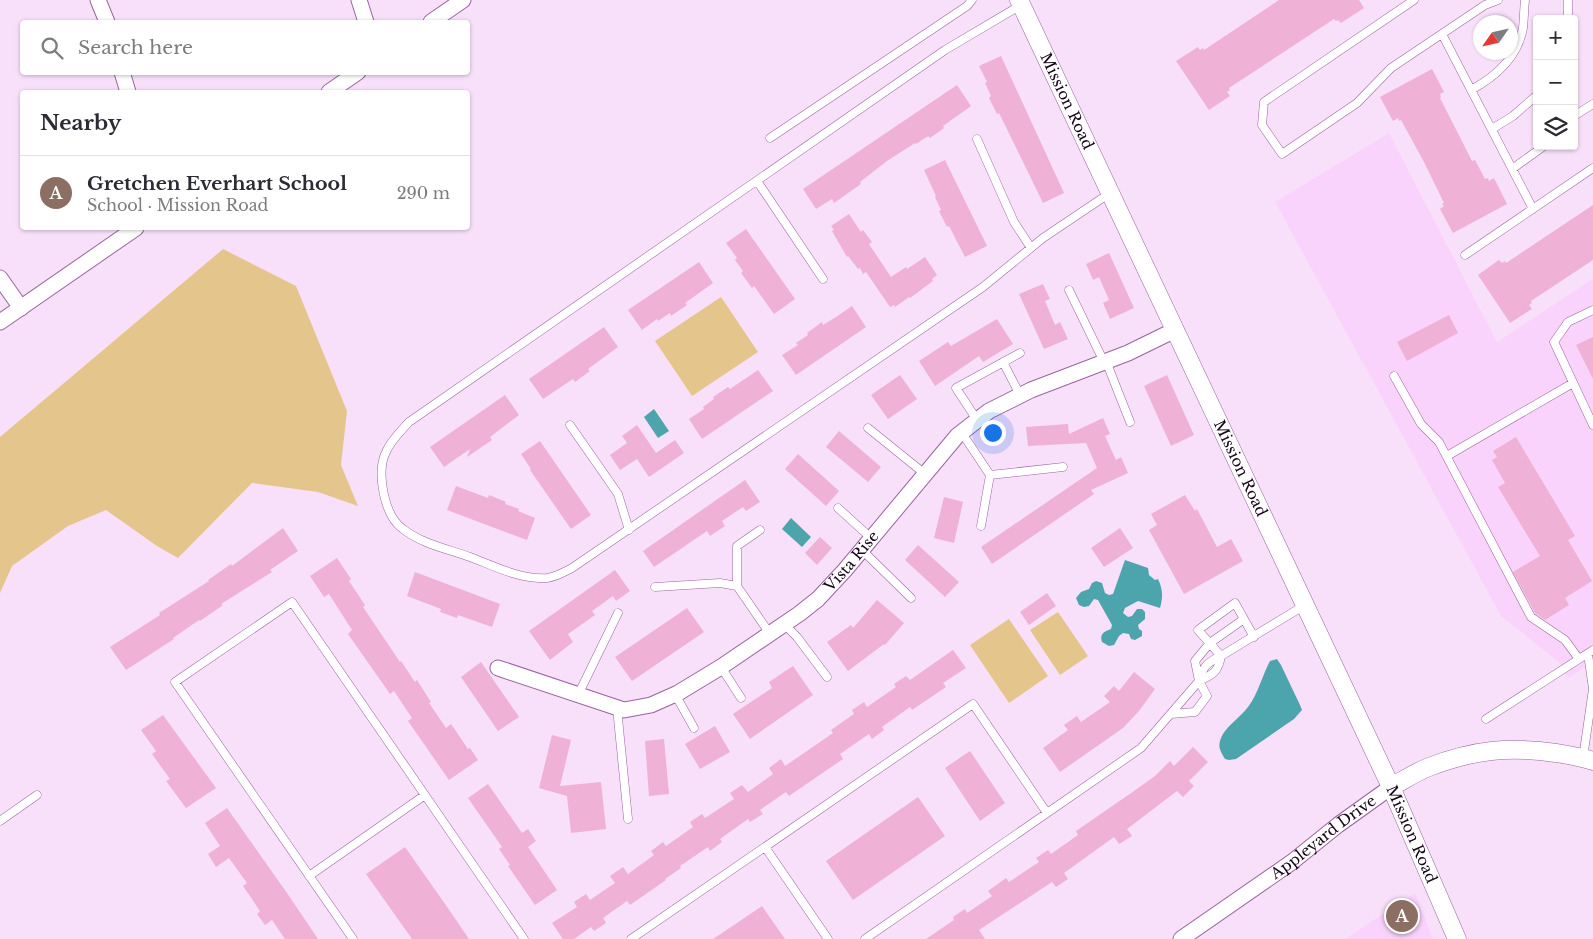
<!DOCTYPE html>
<html lang="en">
<head>
<meta charset="utf-8">
<style>
  :root { --surface:#fff; --page:#f2f2f3; --text:#2b2b33; --muted:#7c7c81; --line:#e1e1e2; --accent:#15901e }
  body { margin:0; font-family:"Libre Baskerville",serif; background:var(--page); color:var(--text) }
  .controls { position:absolute; right:15px; top:15px; display:grid; overflow:hidden; border-radius:5px; box-shadow:0 1px 4px #0004 }
  .controls button { width:45px; height:45px; display:grid; place-items:center; padding:0; border:0; border-bottom:1px solid var(--line); background:var(--surface); color:var(--text); font:25px sans-serif }
  .compass { position:absolute; left:1473px; top:15px; width:45px; height:45px; border-radius:50%; background:var(--surface); box-shadow:0 1px 4px #0004; rotate:236deg }
  .you { position:absolute; left:992px; top:432px; width:18px; height:18px; margin:-12px; border:4px solid #fff; border-radius:50%; background:#1a73e8; box-shadow:0 0 0 8px #1a73e833 }
  .badge { display:grid; place-items:center; width:32px; height:32px; border-radius:50%; background:var(--accent); color:#fff; font-size:16px; font-weight:700 }
  .pin { position:absolute; translate:-50% -50%; border:2px solid #fff; box-shadow:0 1px 5px #0006 }
  .list { margin:0; padding:0; list-style:none }
  h2 { display:flex; justify-content:space-between; align-items:center; height:65px; margin:0; padding:0 20px; font-size:21px }
  h2 small { font-size:16px; font-weight:400; color:var(--muted) }
  .list li { display:grid; grid-template-columns:32px 1fr auto; gap:15px; align-items:center; box-sizing:border-box; height:75px; padding:0 20px; border-top:1px solid var(--line) }
  .list b { display:block; font-size:19px; white-space:nowrap }
  .list p { margin:0; font-size:16px; white-space:nowrap; color:var(--muted) }
  .list em { font-size:16px; font-style:normal; color:var(--muted) }
  .icon { flex:none; width:28px; height:28px; fill:none; stroke:currentColor; stroke-width:2; stroke-linecap:round; stroke-linejoin:round }
  .map { position:relative; flex:none; width:1593px; height:939px; overflow:hidden }
  .search { position:absolute; background:var(--surface); box-shadow:0 1px 4px #0004; left:20px; top:20px; width:450px; height:55px; display:flex; align-items:center; gap:12px; box-sizing:border-box; padding:0 18px; border-radius:5px; color:var(--muted); font-size:19px }
  .panel { position:absolute; background:var(--surface); box-shadow:0 1px 4px #0004; left:20px; top:90px; width:450px; height:140px; border-radius:5px }
  .map>svg:first-child { display:block }
  .built { fill:#fad3fd }
  .green { fill:#e4c68d }
  .water { fill:#4ca4ac }
  .building { fill:#efb1d5 }
  .lines { fill:none; stroke-linecap:round; stroke-linejoin:round }
  .service-casing { stroke:#99649f; stroke-width:9 }
  .minor-casing { stroke:#99649f; stroke-width:17 }
  .tertiary-casing { stroke:#99649f; stroke-width:19 }
  .service { stroke:#fff; stroke-width:8 }
  .minor { stroke:#fff; stroke-width:15 }
  .tertiary { stroke:#fff; stroke-width:18 }
  .labels { text-anchor:middle; stroke-width:4; stroke-linejoin:round; paint-order:stroke }
  .street-label { font-size:15px; fill:#17041a; stroke:#f8e0fa }
</style>
</head>
<body>
<div class="map">
<svg width="1593" height="939" viewBox="0 0 1593 939">
  <rect width="100%" height="100%" fill="#f8e0fa"/>
  <path class="built" d="M1389,133l108,209 96,-63v383l-25,16 -9,-16 -58,-46 -226,-414z
    M1415,893l18,46h-88z"/>
  <path class="green" d="M223,249l73,37 51,125 -6,54 17,41 -40,-14 -66,-9 -74,75 -21,-12 -51,-36 -38,16 -56,40 -12,27v-156z
    M721,297l37,55 -66,44 -37,-55z
    M1058,612l30,44 -28,19 -30,-45z
    M1009,619l39,57 -39,27 -39,-58z"/>
  <path class="water" d="M654,409l15,22 -11,7 -14,-21z
    M791,518l20,19 -9,10 -20,-18z
    M1125,560l23,8 1,7 6,5 3,-1c5,10 5,19 2,29l-22,-7 -13,7 -2,5 5,4 4,-1 5,-7h5l3,3v7l-7,6 1,4 3,2v5l-7,4 -4,-1 -2,-5 -6,-1 -4,3 -5,9 -5,1 -7,-4c-3,-8 3,-11 9,-13l1,-4 -14,-25 -4,-1 -5,7 -5,1 -5,-2 -3,-7 5,-6 8,-3 3,-6 4,-2 6,2 3,10 4,2 4,-1z
    M1277,659l4,6 19,40 2,5 -8,9 -58,40 -7,1 -4,-1c-4,-7 -7,-11 -5,-18 4,-14 20,-23 28,-34 10,-13 14,-31 22,-46z"/>
  <path class="building" d="M1279,0h80l5,8 -23,15 -3,-3 -2,1 -2,-2 -76,50 -29,19 1,2 -3,2 3,4 -21,14 -33,-49 22,-14 2,3 3,-2 1,2z
    M1001,56l63,137 -21,10 -37,-76 -7,-14 -2,1 -8,-16 2,-2 -6,-13 2,-1 -8,-16z
    M1432,69l12,23 -4,2 1,3 -1,1 32,63 3,-1 10,19 3,-1 1,3 5,-3 13,26 -54,29 -13,-24 4,-3 -2,-2 2,-1 -20,-41 -23,-42 -2,1 -1,-3 -5,3 -13,-24z
    M957,85l14,21 -28,20 1,2 -14,10 -2,-2 -12,8 -1,-1 -28,18 -27,21 1,2 -27,19 -2,-4 -16,10 -13,-20z
    M945,160l42,86 -22,11 -16,-31 -2,1 -8,-16 2,-1 -6,-13 1,-1 -12,-26z
    M1593,205v55l-62,41 1,2 -3,2 3,4 -22,14 -32,-48 21,-15 3,3 3,-2 1,2z
    M849,214l12,18 2,-2 9,12 -3,2 22,33 15,-10 1,2 18,-12 12,18 -5,4 1,2 -23,17 -1,-1 -14,10 -1,-2 -4,2 -24,-35 -3,2 -3,-6 -2,1 -10,-13 -1,1 -15,-26 2,-1 -3,-4z
    M746,229l49,70 -21,15 -20,-28 -2,2 -11,-15 2,-2 -8,-11 2,-2 -11,-15z
    M1109,253l25,55 -24,11 -7,-16 6,-3 -10,-23 -6,3 -7,-16z
    M699,262l14,21 -28,20 2,2 -16,11 -1,-3 -12,8 -1,-2 -15,11 -14,-20z
    M1043,284l7,15 -5,2 10,24 5,-3 8,17 -24,10 -25,-55z
    M852,306l14,21 -70,48 -14,-20 16,-10 -2,-2 12,-8 -1,-2 15,-11 1,3 13,-8z
    M1449,315l9,18 -51,28 -10,-19z
    M997,319l16,25 -30,18 -4,-6 -44,30 -16,-25 29,-19 3,4z
    M604,327l14,20 -30,22 2,2 -15,11 -2,-3 -30,20 -14,-20z
    M1593,337v42l-17,-34z
    M758,370l15,21 -71,48 -13,-20 15,-10 -1,-2 11,-8 -1,-2 15,-10 2,2z
    M900,375l17,24 -29,20 -17,-24z
    M1167,375l27,60 -23,11 -27,-60z
    M505,395l14,20 -29,22 2,3 -25,17 3,-8 -26,18 -14,-20z
    M1103,418l7,16 -5,2 11,24 5,-3 7,16 -37,17 3,4 -102,70 -11,-17 116,-79 -11,-25 -58,3 -2,-19 42,-3 1,10z
    M637,425l19,28 19,-13 9,13 -35,24 -12,-18 -17,11 -10,-15 17,-12 -5,-7z
    M839,431l42,36 -13,15 -42,-35z
    M1516,437l59,99 -7,4 24,41 -27,17 4,7 -24,15 -10,-7 -22,-41 27,-16 -42,-69 7,-4 -13,-23 5,-3 -4,-6z
    M540,441l51,74 -20,14 -41,-59 1,-1 -10,-15z
    M798,454l41,37 -13,15 -41,-37z
    M745,480l15,22 -14,9 -3,-4 -21,14 3,5 -15,10 -3,-5 -53,36 -11,-16z
    M456,486l32,12 1,-3 17,7 -1,2 14,5 -1,2 17,7 -8,22 -80,-30z
    M1185,495l10,16 2,-2 20,38 14,-8 12,22 -59,33 -35,-64 8,-5 -6,-11z
    M944,497l19,5 -9,41 -20,-5z
    M283,528l15,23 -28,19 2,2 -51,32 2,1 -23,16 -1,-1 -26,18 1,1 -48,31 -16,-23 50,-32 -1,-2 50,-32 -1,-1 23,-16 1,2z
    M1120,528l13,20 -29,19 -13,-19z
    M820,537l12,11 -15,17 -12,-12z
    M918,545l41,37 -14,15 -40,-37z
    M337,558l14,21 -2,2 16,24 -2,2 37,55 1,-1 14,21 2,-2 14,22 -2,1 17,25 5,-4 17,25 2,-1 8,12 -29,20 -41,-59 4,-3 -18,-27 -4,3 -42,-60 4,-4 -23,-36 -5,3 -14,-21z
    M615,570l15,21 -14,10 -3,-5 -21,15 3,4 -27,19 5,8 -23,18 -21,-29z
    M415,572l85,32 -8,23 -34,-12 -1,3 -17,-6 1,-3 -34,-13z
    M1047,593l9,13 -27,19 -9,-13z
    M877,600l27,23 -19,22 -1,-1 -36,27 -21,-29 24,-17 2,3z
    M687,608l17,24 -72,49 -17,-24z
    M953,650l13,18 -23,15 3,4 -34,23 -2,-3 -28,20 2,3 -12,9 -3,-5 -29,20 3,5 -54,37 -3,-4 -26,18 3,4 -13,8 -2,-3 -28,20 2,3 -12,9 -2,-4 -28,19 1,2 -16,11 1,1 -36,25 -3,-4 -24,17 3,5 -12,8 -3,-4 -17,12h-11l-11,-16 25,-16 -3,-5 12,-8 4,6 25,-17 -5,-7 13,-9 5,7 26,-19 -3,-4 12,-9 3,4 27,-19 -3,-5 12,-8 3,4 29,-19 -4,-6 12,-8 6,7 25,-18 -4,-6 12,-9 4,7 22,-15 26,-18 -2,-3 23,-16 -2,-4 12,-8 3,5 29,-20 -2,-3 12,-8 4,4z
    M481,662l38,55 -21,14 -37,-54z
    M793,666l20,29 -63,44 -17,-25 39,-26 -3,-6z
    M1134,672l21,17 -16,22 -16,17 -63,44 -17,-24 25,-18 -4,-5 13,-9 4,6 29,-20 -6,-6 10,-10 5,5z
    M163,715l53,73 -30,20 -20,-27 4,-2 -18,-25 4,-3 -15,-21z
    M715,726l15,26 -30,17 -15,-25z
    M552,735l19,5 -11,46 41,-4 5,47 -35,4 -4,-37 -28,-8z
    M664,739l5,55 -20,2 -4,-55z
    M1193,747l15,15 -19,19 5,5 -11,11 -6,-6 -50,38 5,7 -13,8 -5,-7 -50,36 4,6 -12,8 -4,-5 -73,48 6,9h-59l28,-19 -1,-3 12,-8 2,4 25,-17 -4,-5 18,-13 3,4 30,-20 -3,-4 12,-8 3,4 27,-19 -2,-4 58,-40 21,-15 15,-15 4,5z
    M970,751l35,52 -25,18 -35,-53z
    M488,784l34,49 6,-4 8,12 -8,6 29,43 -22,15 -27,-39 2,-1 -11,-16 3,-2 -34,-49z
    M918,797l27,39 -92,64 -27,-39z
    M227,808l60,85 31,46h-33l-13,-19 -7,5 -8,-11 3,-3 -17,-25 4,-3 -18,-25 -13,9 -8,-13 12,-8 -15,-23z
    M405,847l47,67 17,25h-57l-46,-65z
    M762,906l23,33h-72l24,-16z"/>
  <g class="lines">
    <g class="service-casing">
      <path id="service" d="M1414,0l-150,102 -2,23 20,29 75,-51 34,-35 94,-63 13,-5
        M1021,5l-76,45 -536,372c-8,9 -18,18 -23,30 -10,20 -2,64 17,77 19,15 45,20 67,28 24,9 51,23 77,21 9,-1 17,-6 25,-10l411,-281 60,-49 67,-45
        M1568,19v-19
        M1442,34l91,175
        M1471,90c24,-13 47,-33 52,-62 1,-9 1,-19 2,-28
        M1574,116l19,-12
        M1492,129l21,-13 24,-21
        M770,138l197,-132 5,-6
        M977,139l37,83 17,26
        M1512,169l32,-23
        M757,181l66,98
        M1465,255l128,-87
        M1069,290l35,72
        M1593,310l-25,12 -14,20 39,83
        M1106,361l24,61
        M1003,362l17,33
        M1394,376l27,48 18,18 92,175 34,23 14,19
        M977,420l-21,-32 64,-35
        M570,425l48,69 11,36
        M868,428l57,46
        M962,433l28,42
        M1447,456l126,-73
        M838,508l33,30
        M981,526l9,-51 73,-8
        M760,530l-23,16v40l33,48
        M862,550l49,48
        M655,587l65,-4 17,3
        M784,624l13,13 30,40
        M1221,656l-23,-26 37,-27 19,34
        M721,667l20,31
        M1199,680c4,-14 9,-18 22,-24l84,-51
        M675,694l19,34
        M578,695l40,-82
        M617,708l11,111
        M1171,714l24,-2 12,-16 -8,-15 -4,-20 15,-18 34,-24
        M1486,719l107,-69
        M1583,758l10,-69 -5,-35
        M0,821l37,-26
        M765,847l63,92
        M309,876l116,-81
        M353,939l-178,-257 117,-80 232,337
        M631,939l342,-235 74,109
        M865,939l276,-191 58,-67c15,-7 19,-9 22,-25"/>
    </g>
    <g class="minor-casing">
      <g id="minor">
        <path d="M98,0l9,22"/>
        <path d="M359,0l7,22"/>
        <path d="M431,22l32,-22"/>
        <path d="M122,72l6,20"/>
        <path d="M329,92l29,-20"/>
        <path d="M0,278l21,30"/>
        <path d="M0,322l136,-94"/>
        <path id="s1" d="M498,668l126,42 27,-5 27,-12 43,-26 78,-53 19,-15 27,-29 112,-134 32,-25 42,-21 97,-37 47,-23"/>
        <path id="s2" d="M1181,939l111,-77 46,-37 53,-38"/>
      </g>
    </g>
    <g class="tertiary-casing">
      <g id="tertiary">
        <path id="s3" d="M1019,0l372,787 66,152"/>
        <path d="M1391,787c13,-7 25,-15 38,-20 44,-17 80,-21 127,-14 12,2 25,4 37,8"/>
      </g>
    </g>
    <use href="#service" class="service"/>
    <use href="#minor" class="minor"/>
    <use href="#tertiary" class="tertiary"/>
  </g>
  <g class="labels">
    <g class="street-label">
      <text dy="5" stroke="none"><textPath href="#s3" startOffset="112">Mission Road</textPath></text>
      <text dy="5" stroke="none"><textPath href="#s3" startOffset="518">Mission Road</textPath></text>
      <text dy="5" stroke="none"><textPath href="#s1" startOffset="409">Vista Rise</textPath></text>
      <text dy="5" stroke="none"><textPath href="#s3" startOffset="922">Mission Road</textPath></text>
      <text dy="5" stroke="none"><textPath href="#s2" startOffset="175">Appleyard Drive</textPath></text>
    </g>
  </g>
</svg>
<div class="controls">
<button>+</button>
<button>−</button>
<button><svg class="icon" aria-label="layers" viewBox="0 0 24 24"><path d="M12 4l9 5-9 5-9-5zM3 14l9 5 9-5"/></svg></button>
</div>
<svg class="compass" viewBox="-18 -18 36 36"><path d="M0-13l5 13h-10z" fill="#e53935"/><path d="M0 13l5-13h-10z" fill="#7c7c81"/></svg>
<div class="you"></div>
<div class="pin badge" style="left:1402px;top:916px;background:#8d6e63">A</div>
<div class="search"><svg class="icon" aria-label="search" viewBox="0 0 24 24"><circle cx="10" cy="10" r="6"/><path d="M15 15l6 6"/></svg>Search here</div>
<section class="panel">
<h2>Nearby<small></small></h2>
<ul class="list">
<li><span class="badge" style="background:#8d6e63">A</span><div><b>Gretchen Everhart School</b><p>School · Mission Road</p></div><em>290 m</em></li>
</ul>
</section>
</div>
</body>
</html>
